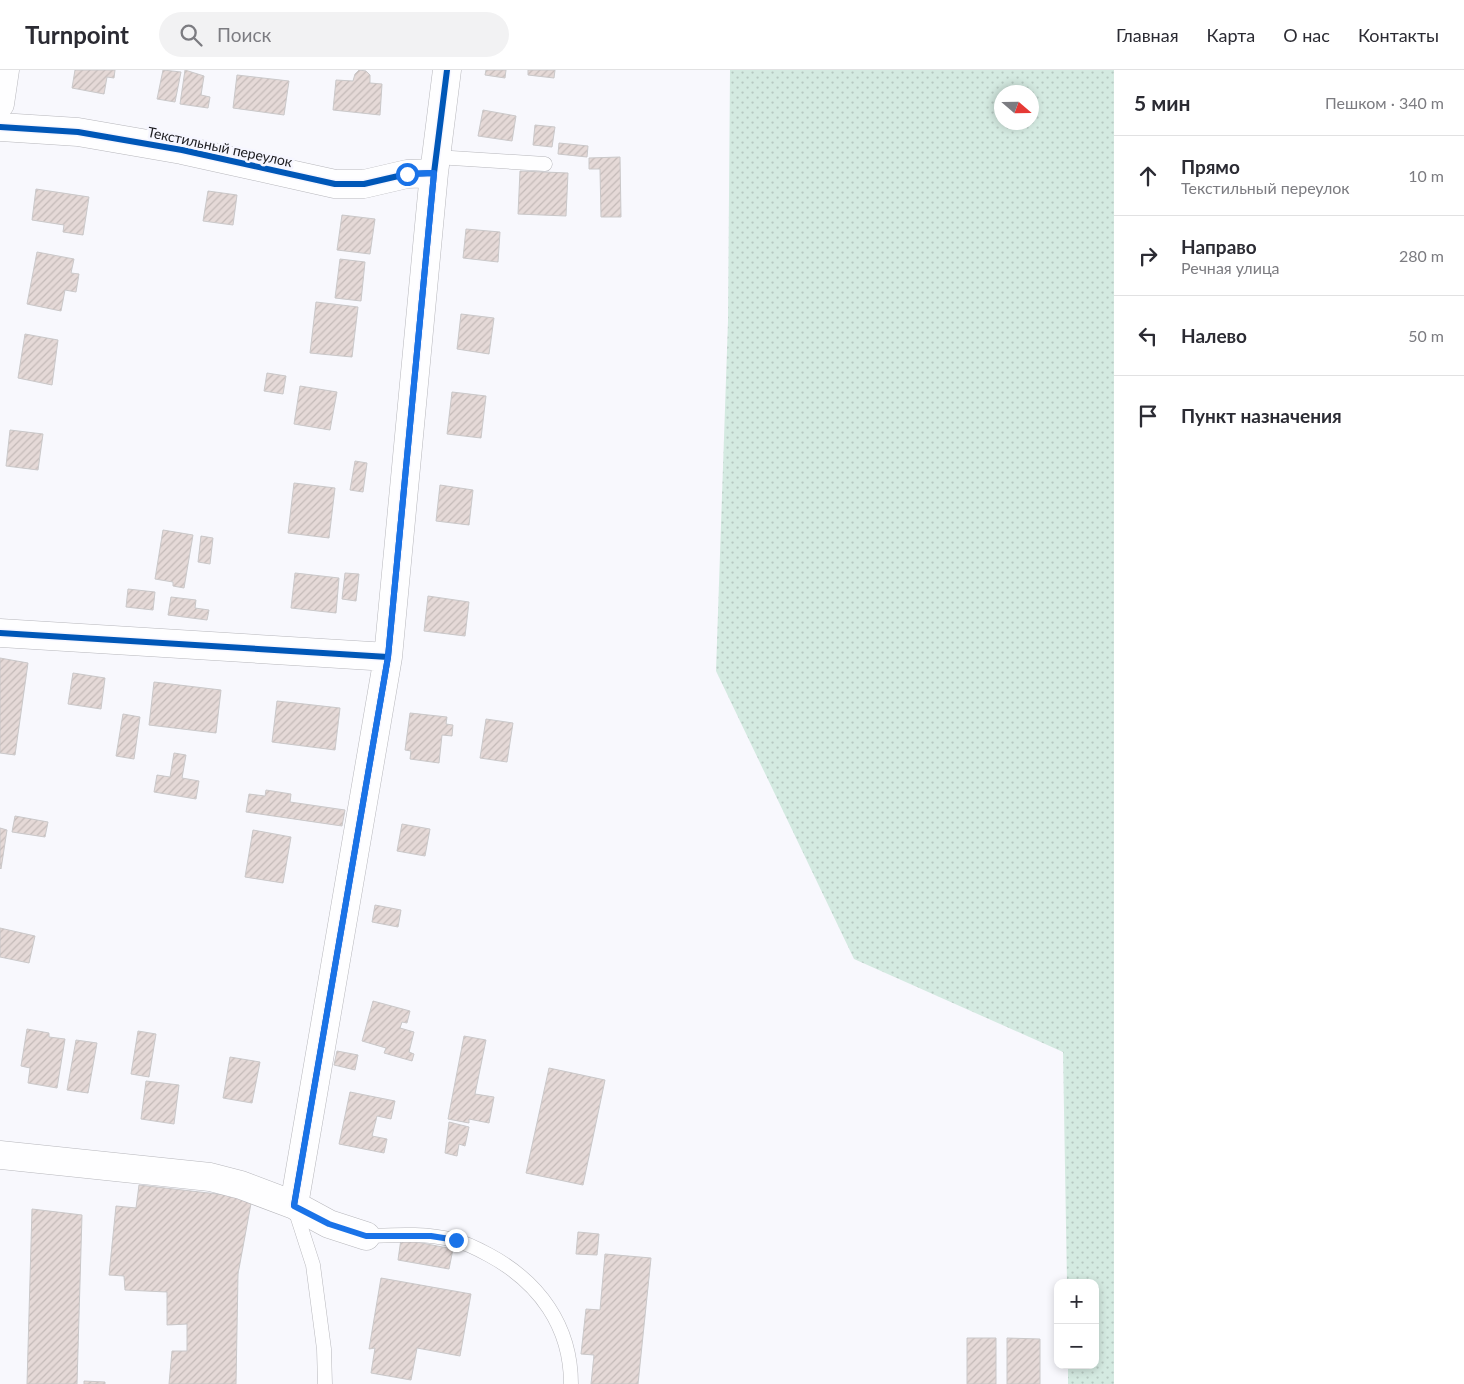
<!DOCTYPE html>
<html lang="ru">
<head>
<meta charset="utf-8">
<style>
  :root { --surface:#fff; --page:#f2f2f3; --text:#2b2b33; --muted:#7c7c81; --line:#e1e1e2 }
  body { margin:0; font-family:Lato,sans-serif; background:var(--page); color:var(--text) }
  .controls { position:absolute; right:15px; bottom:15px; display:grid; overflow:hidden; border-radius:10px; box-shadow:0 2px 8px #0003 }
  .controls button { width:45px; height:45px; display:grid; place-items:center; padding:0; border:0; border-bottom:1px solid var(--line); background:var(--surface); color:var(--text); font:25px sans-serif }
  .compass { position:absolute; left:994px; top:15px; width:45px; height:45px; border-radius:50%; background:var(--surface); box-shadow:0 2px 8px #0003; rotate:110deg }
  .stop { position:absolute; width:15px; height:15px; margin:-11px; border:4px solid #1a73e8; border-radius:50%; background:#fff }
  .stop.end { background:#1a73e8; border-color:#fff; box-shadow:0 1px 5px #0008 }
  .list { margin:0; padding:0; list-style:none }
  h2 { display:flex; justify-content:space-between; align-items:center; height:65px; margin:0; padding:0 20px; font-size:21px }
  h2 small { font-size:16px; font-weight:400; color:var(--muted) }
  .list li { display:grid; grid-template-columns:32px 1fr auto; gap:15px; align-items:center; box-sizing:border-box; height:80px; padding:0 20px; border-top:1px solid var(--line) }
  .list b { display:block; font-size:19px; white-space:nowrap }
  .list p { margin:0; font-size:16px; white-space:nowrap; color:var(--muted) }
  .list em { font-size:16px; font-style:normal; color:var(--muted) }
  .icon { flex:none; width:28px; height:28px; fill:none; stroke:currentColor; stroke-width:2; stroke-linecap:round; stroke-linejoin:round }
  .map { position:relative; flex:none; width:1114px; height:1314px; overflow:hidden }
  header { display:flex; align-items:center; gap:30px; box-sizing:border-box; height:70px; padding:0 25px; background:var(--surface); border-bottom:1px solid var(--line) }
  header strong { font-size:24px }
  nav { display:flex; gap:28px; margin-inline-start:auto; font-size:18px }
  .search { width:350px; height:45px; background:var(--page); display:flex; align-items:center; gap:12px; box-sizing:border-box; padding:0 18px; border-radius:28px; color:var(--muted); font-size:19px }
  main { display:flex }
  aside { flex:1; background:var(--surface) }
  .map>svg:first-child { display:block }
  .grass { fill:url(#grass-dots); fill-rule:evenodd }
  .building { fill:url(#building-hatch); stroke:#cac8c9 }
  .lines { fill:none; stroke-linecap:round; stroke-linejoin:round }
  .service-casing { stroke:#b7b7bc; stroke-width:15 }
  .minor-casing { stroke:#b7b7bc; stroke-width:29 }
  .service { stroke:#fefeff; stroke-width:14 }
  .minor { stroke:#fefeff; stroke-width:28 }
  .cycleway-casing { stroke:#f6f6ff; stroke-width:9 }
  .cycleway { stroke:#0057b8; stroke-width:6 }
  .route { stroke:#1a73e8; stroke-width:6 }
  .labels { text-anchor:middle; stroke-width:5; stroke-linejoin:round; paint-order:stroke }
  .street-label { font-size:14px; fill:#1d1d21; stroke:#f6f6ff }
</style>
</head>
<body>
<header>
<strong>Turnpoint</strong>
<div class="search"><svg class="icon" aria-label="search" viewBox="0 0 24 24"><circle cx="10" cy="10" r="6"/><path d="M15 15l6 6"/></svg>Поиск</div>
<nav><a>Главная</a><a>Карта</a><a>О нас</a><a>Контакты</a></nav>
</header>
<main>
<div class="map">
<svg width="1114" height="1314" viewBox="0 0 1114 1314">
  <defs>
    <pattern id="grass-dots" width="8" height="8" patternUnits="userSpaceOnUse" patternTransform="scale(1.25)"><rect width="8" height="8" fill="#d4eae1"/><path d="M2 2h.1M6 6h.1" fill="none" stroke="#b6c8c1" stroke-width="1.8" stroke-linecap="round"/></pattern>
    <pattern id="building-hatch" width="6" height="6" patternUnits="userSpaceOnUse" patternTransform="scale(1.25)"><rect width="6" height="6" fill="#e5d9d7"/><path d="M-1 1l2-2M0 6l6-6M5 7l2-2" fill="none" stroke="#c4bab8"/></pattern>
  </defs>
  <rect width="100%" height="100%" fill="#f8f8fd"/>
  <path class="grass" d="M730,0h384v1314h-46v-19h27v-82h-28l-4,-231 -209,-93 -138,-288 12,-350zM1002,22h30v30h-30z"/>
  <path class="building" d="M75,0h40l-1,8 -7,-1 -3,17 -32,-6z
    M163,0l18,2 -6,30 -18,-3z
    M185,0l19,6 -3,19 9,2 -2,11 -28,-4z
    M359,0l7,1 4,4v8l12,1 -2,31 -47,-5 3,-30 17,1 2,-7z
    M486,0h20l-1,8 -20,-3z
    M528,0h27l-1,8 -26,-3z
    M237,5l52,6 -5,34 -51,-7z
    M483,40l33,6 -4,25 -34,-5z
    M535,55l20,2 -3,20 -19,-2z
    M559,73l29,3 -1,11 -29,-3z
    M620,87l1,60h-20l-1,-48h-11v-11z
    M520,101l48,2 -2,43 -48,-2z
    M36,119l53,8 -6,38 -20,-3 1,-7 -32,-5z
    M208,121l29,4 -4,30 -30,-4z
    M342,145l33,4 -5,35 -33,-4z
    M466,159l34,3 -2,30 -35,-4z
    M37,182l37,7 -3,14 8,1 -3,18 -11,-2 -4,21 -34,-7z
    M340,189l25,3 -4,39 -26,-3z
    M316,232l42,5 -6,50 -42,-4z
    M461,244l33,4 -5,36 -32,-5z
    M25,264l33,6 -6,45 -34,-7z
    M267,303l19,3 -3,18 -19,-3z
    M300,316l37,6 -7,38 -36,-6z
    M452,322l34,4 -5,42 -34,-4z
    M10,360l33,4 -5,36 -32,-4z
    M355,391l12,2 -4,29 -13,-2z
    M294,413l41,5 -6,50 -41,-5z
    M440,415l33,5 -4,35 -33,-4z
    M163,460l30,5 -9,53 -11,-2v-4l-18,-3z
    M201,466l12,2 -3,26 -12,-2z
    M295,503l44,5 -3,35 -45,-5z
    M345,503l14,1 -3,27 -14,-2z
    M128,519l27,3 -2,18 -27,-3z
    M428,526l41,6 -4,34 -41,-5z
    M171,527l25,3 -1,8 14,2 -2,10 -39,-5z
    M0,588l28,5 -13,92 -15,-2z
    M73,603l32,5 -4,31 -33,-5z
    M154,612l67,8 -5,43 -67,-8z
    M277,631l63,7 -5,42 -63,-8z
    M410,643l37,4 -1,7 7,1 -1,11 -10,-1 -3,28 -29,-4 1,-8 -6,-1z
    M123,644l17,3 -6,42 -18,-3z
    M486,649l27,4 -6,39 -27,-4z
    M174,683l12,2 -4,23 17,3 -3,18 -42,-7 3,-17 13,2z
    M266,720l25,4 -1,8 55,8 -3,16 -96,-14 3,-18 16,2z
    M15,746l33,6 -3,15 -33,-5z
    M402,754l28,5 -5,27 -28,-5z
    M0,758l7,2 -6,39 -1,-1z
    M253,760l38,7 -8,46 -38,-6z
    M375,835l26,5 -3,17 -26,-5z
    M0,858l35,8 -6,27 -29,-6z
    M373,931l37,10 -3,12 -5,-1 -2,6 14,4 -5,20 5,2 -2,7 -28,-8 2,-5 -24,-7z
    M27,959l22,4v4l16,2 -8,49 -29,-5 2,-15 -9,-2z
    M138,961l18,3 -7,43 -18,-3z
    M464,966l22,4 -11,54 19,3 -5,26 -20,-4v4l-21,-4z
    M76,970l21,3 -9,50 -21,-3z
    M337,981l21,4 -3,15 -21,-5z
    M230,987l30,5 -8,41 -29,-5z
    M549,998l56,12 -22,105 -57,-12z
    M146,1011l33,4 -5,39 -33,-5z
    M350,1022l45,9 -4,18 -14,-3 -5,20 15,3 -3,14 -45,-9z
    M449,1052l20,5 -4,19 -6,-2 -2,12 -12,-3z
    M139,1115l113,13 -14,76 -2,110h-67l3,-33h15v-27l-20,1v-33l-42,-2 -1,-14 -15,-1 7,-69 20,2z
    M32,1139l50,6 -5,169h-50z
    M578,1162l21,2 -2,21 -21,-1z
    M401,1169l52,10 -4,20 -51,-9z
    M605,1184l46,4 -13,126h-47l3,-29 -13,-1 5,-45 14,1z
    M381,1208l90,16 -11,62 -43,-8 -6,32 -40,-7 4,-25 -6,1z
    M967,1268h29v46h-29z
    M1007,1268l33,1v45h-33z
    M84,1311l21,1v2h-21z"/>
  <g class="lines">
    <g class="service-casing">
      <path id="service" d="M436,87l109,7
        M294,1136l19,59 11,84 1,35
        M366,1166c30,-1 59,-3 88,4 13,3 24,9 35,15 50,27 82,71 82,129"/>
    </g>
    <g class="minor-casing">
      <path id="minor" d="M0,34l5,-34
        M0,57l78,5 104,18 153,34h29l43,-10 27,-1
        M0,563l388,24
        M0,1085l210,22 31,8 53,20 35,19 37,12
        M294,1135l94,-548 46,-484 13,-103"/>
    </g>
    <use href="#service" class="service"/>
    <use href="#minor" class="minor"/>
    <g class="cycleway-casing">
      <path id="cycleway" d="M0,57l78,5 104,18 153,34h29l43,-10 27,-1
        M0,563l388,24
        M294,1135l94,-548 46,-484 13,-103"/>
    </g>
    <use href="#cycleway" class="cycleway"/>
  </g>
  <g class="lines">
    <path class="route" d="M407,104l27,-1 -46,484 -94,549 35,18 37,12h65l25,4"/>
  </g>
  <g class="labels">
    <g class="street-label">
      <text transform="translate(220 77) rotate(12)" y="5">Текстильный переулок</text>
    </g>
  </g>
</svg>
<div class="controls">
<button>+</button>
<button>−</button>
</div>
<svg class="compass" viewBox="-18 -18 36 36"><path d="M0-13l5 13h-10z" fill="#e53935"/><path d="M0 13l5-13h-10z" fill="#7c7c81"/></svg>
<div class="stop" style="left:407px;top:104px"></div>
<div class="stop end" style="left:456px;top:1170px"></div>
</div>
<aside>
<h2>5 мин<small>Пешком · 340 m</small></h2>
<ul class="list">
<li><svg class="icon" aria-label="ahead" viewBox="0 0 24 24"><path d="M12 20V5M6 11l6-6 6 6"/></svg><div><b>Прямо</b><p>Текстильный переулок</p></div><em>10 m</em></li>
<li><svg class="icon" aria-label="right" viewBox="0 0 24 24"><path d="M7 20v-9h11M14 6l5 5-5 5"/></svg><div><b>Направо</b><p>Речная улица</p></div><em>280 m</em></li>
<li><svg class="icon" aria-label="left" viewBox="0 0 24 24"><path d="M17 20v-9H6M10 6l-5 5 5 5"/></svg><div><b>Налево</b></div><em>50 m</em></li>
<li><svg class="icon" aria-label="arrive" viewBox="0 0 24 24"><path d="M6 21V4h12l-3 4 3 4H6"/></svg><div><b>Пункт назначения</b></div></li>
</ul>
</aside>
</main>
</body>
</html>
